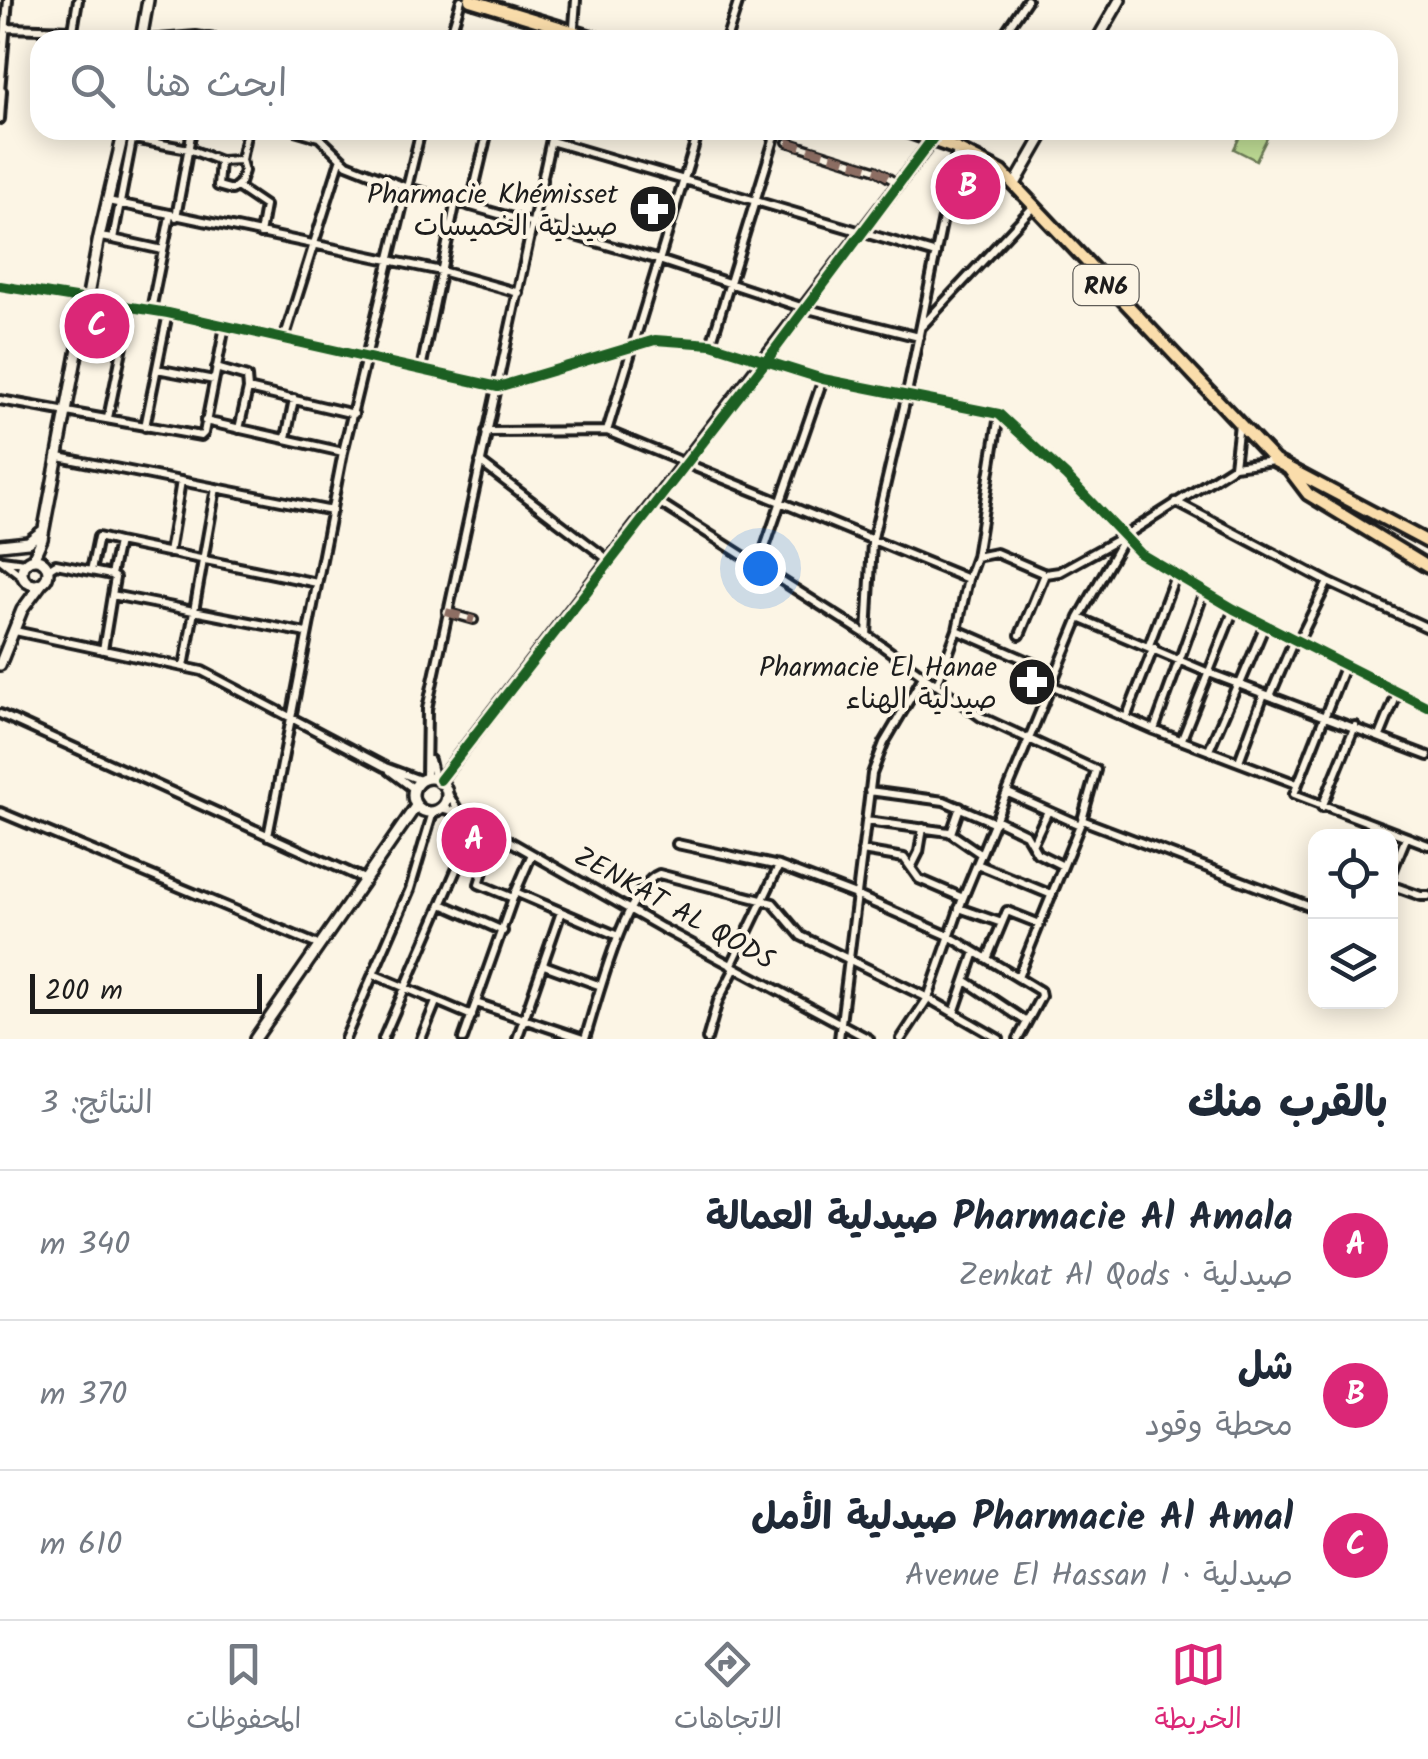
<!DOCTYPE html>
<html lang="ar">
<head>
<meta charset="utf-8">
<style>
  :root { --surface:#fff; --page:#f2f2f3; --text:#1f2937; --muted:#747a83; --line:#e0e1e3; --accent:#db2777 }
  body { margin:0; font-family:Kalam,"Playpen Sans Arabic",sans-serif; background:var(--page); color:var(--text); direction:rtl }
  .controls { position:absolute; right:30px; bottom:30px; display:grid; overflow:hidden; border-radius:20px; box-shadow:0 5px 25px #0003 }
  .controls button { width:90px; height:90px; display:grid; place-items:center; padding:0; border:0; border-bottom:2px solid var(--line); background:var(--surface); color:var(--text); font:50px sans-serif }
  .scale { position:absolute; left:30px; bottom:25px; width:232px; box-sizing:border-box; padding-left:10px; border:5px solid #1c1c1c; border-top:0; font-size:28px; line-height:35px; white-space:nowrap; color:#1c1c1c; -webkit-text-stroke:8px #fcf5e5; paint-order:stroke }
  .you { position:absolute; left:760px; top:568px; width:35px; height:35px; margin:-25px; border:8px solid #fff; border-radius:50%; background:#1a73e8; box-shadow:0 0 0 15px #1a73e833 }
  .badge { display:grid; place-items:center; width:65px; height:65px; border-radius:50%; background:var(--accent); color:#fff; font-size:32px; font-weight:700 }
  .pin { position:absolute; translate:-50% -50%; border:5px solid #fff; box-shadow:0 2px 10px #0006 }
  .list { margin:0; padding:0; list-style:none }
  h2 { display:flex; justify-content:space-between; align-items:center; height:130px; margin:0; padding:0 40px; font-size:42px }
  h2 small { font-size:32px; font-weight:400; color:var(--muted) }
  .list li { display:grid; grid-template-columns:65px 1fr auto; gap:30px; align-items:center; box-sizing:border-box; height:150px; padding:0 40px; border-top:2px solid var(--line) }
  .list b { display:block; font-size:38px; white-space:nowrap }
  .list p { margin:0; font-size:32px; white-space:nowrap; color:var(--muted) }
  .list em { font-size:32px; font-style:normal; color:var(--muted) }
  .icon { flex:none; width:55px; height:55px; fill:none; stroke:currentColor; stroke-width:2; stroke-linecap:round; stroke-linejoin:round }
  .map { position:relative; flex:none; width:1428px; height:1039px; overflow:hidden; direction:ltr }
  .search { position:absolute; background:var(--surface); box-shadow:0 5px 25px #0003; left:30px; right:30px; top:30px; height:110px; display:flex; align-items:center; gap:25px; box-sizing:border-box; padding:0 35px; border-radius:30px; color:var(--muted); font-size:38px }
  .sheet { height:580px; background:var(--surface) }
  nav { display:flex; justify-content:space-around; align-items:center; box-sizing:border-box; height:140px; border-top:2px solid var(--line); background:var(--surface); font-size:28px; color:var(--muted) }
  nav a { display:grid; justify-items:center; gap:5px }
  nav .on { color:var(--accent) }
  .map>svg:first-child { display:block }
  .green { fill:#bedb94; stroke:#6d7c58; stroke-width:2.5 }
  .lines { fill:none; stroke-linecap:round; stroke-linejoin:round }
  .pedestrian-casing { stroke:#1c1c1c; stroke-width:12 }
  .minor-casing { stroke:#1c1c1c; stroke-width:14 }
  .tertiary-casing { stroke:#1c1c1c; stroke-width:16 }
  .secondary-casing { stroke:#1c1c1c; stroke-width:16 }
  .primary-casing { stroke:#1c1c1c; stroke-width:18 }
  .pedestrian { stroke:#fcf5e5; stroke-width:5 }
  .minor { stroke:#fcf5e5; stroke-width:6 }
  .tertiary { stroke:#fcf5e5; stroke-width:9 }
  .secondary { stroke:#fcf5e5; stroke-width:9 }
  .primary { stroke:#faddab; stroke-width:10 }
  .quiet { stroke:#8d6e63; stroke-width:8; stroke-dasharray:15 8; stroke-linecap:butt }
  .cycleway-casing { stroke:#fcf5e5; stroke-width:16 }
  .cycleway { stroke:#1b5e20; stroke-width:10 }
  .labels { text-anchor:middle; stroke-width:8; stroke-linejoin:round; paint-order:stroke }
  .shield { fill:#fcf5e5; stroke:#5f5d58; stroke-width:2.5 }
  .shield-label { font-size:25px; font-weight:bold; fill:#1c1c1c }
  .poi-label { font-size:28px; fill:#1c1c1c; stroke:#fcf5e5; text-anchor:end }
  .street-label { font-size:28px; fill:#1c1c1c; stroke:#fcf5e5 }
</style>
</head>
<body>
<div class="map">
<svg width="1428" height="1039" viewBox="0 0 1428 1039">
  <rect width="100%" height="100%" fill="#fcf5e5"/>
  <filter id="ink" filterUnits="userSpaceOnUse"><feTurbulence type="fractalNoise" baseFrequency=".01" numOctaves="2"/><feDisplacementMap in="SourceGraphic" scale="20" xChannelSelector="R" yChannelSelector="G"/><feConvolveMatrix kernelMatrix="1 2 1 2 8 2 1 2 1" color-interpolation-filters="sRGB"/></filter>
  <g filter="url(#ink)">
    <path class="green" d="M1243,130h28l-15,30 -22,-11z"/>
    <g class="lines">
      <g class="pedestrian-casing">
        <path id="pedestrian" d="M787,142l89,28 21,13
          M446,612l28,8"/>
      </g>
      <g class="minor-casing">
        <path id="minor" d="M7,28l66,2 5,-30
          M147,40l49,-4 25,4
          M449,40l12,-40
          M573,40l3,-40
          M726,40l13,-40
          M1000,40l27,-40
          M0,91l8,-91
          M0,119l2,-28
          M295,130l24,7 28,27 58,23 254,73 145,48 115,29
          M123,137l66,12 31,12 21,-1
          M551,141l385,113
          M220,161l-2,25 14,4 8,-7 4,-12 -3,-11 6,-30
          M237,187l28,19 -5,28
          M108,201l333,70 78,22
          M470,206l18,-76
          M176,217l16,-87
          M99,237l14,2 21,-109
          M113,239l50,11
          M0,286l168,27 330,74 157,-47 56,4 112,35 176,35 67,62 75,78 93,55 194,98
          M151,310l19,-94
          M922,326l112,-120
          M284,339l56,-178
          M711,344l66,-214
          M216,368l31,9 1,12 106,25
          M157,369l57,11
          M421,369l35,-168
          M0,400l201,36 3,-3 21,-107
          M108,418l23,-112
          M205,421l138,31
          M145,427l23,-114
          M239,429l9,-40
          M607,431l92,-301
          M486,432l121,-1 361,148 8,-22 20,-4 49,21 14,-2 67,-37 108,-69 40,-5
          M286,438l8,-39
          M59,457l273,54
          M480,462l130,99
          M1234,466l5,-42
          M657,501l210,134 114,82 115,53 -14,50 -64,157
          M1176,502l152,80 100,46
          M169,553l12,-72
          M976,557l23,-142
          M0,559l23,18
          M2,560l23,3
          M759,565l64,-186
          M48,569l8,-5 55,11 7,-33 199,41
          M91,571l7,-34 20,5
          M111,575l4,3 -3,17
          M1079,618l130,55 219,83
          M957,630l99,43
          M15,631l187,40 183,96 35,13
          M867,635l5,-93 34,-144 51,-248
          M1020,635l25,-61
          M1298,642l30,-60
          M1149,645l26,-69
          M103,650l9,-55 194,38
          M184,667l32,-179
          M1344,667l-50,127 134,51
          M937,684l20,-54 11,-51
          M1240,684l25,-59
          M1051,685l103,45 143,54
          M1270,696l24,-56
          M0,714l364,165
          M1126,718l28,-71
          M1154,730l50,-138
          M1380,736l18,-44
          M1182,739l52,-130
          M1209,750l29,-67
          M430,760l4,18
          M1239,761l25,-67
          M390,771l24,18
          M426,778l1,-69 126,-579
          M869,791l75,10 51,22
          M447,792l12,20
          M1008,793l72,32
          M1322,807l33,-81
          M441,808l19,5 202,115 207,111
          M0,812l318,133
          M997,820l29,14 11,19 26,13
          M1082,820l234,89
          M866,821l83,11 32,22
          M951,833l9,-26
          M268,836l75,-384 78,-322
          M1033,843l15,-32
          M677,844l102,22 79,30 91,40 91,55 1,5 -23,43
          M862,851l42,7 15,21 44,19
          M464,852l22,10 -7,22 34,14
          M977,864l75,31
          M912,866l7,-14 4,-24
          M1390,877l16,-39
          M1390,885l31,11h7
          M515,892l103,44
          M442,904l61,27
          M959,908l43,15
          M987,959l20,-48 33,13
          M544,965l57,21
          M731,966l48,-100
          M373,974l99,42
          M966,981l61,41
          M476,1003l107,36
          M954,1013l21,-61
          M345,1039l65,-150 23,-77
          M383,1039l93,-215
          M421,1039l15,-37
          M463,1039l50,-141 19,-44
          M517,1039l44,-127
          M585,1039c11,-35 41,-153 74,-165l114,29 28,33 127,62 71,41
          M707,1039l11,-38 17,-33
          M839,1039l33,-265 12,-31 40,-68
          M901,1039l27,-41 35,-100 116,-280 46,-82"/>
      </g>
      <g class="tertiary-casing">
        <path id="tertiary" d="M1097,40l23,-40
          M1015,184l31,-54
          M413 795a17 17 0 1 1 34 0a17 17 0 1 1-34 0Z
          M440,780l493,-641
          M255,1039l161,-233"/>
      </g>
      <g class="secondary-casing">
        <path id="secondary" d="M141,40l7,-40
          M0,545l28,-3 13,-10
          M22 572a13 13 0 1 1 26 0a13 13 0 1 1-26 0Z
          M33,559l9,-20 57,-302 25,-107
          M0,665l22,-55 20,-27"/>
      </g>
      <g class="primary-casing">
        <path id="primary" d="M470,0l132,40
          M904,130l53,19 45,23 273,289 153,81
          M1289,469l19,25 120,73"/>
      </g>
      <use href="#pedestrian" class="pedestrian"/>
      <use href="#minor" class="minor"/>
      <use href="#tertiary" class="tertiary"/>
      <use href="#secondary" class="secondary"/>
      <use href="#primary" class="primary"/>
      <path class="quiet" d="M787,142l89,28 24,14
        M446,612l28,8"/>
      <g class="cycleway-casing">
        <path id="cycleway" d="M0,286l168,27 330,74 157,-47 56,4 112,35 176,35 67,62 75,78 93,55 194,98
          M440,780l327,-420 172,-230"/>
      </g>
      <use href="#cycleway" class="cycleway"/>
    </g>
  </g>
  <defs>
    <g id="pharmacy-disc" transform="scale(2.5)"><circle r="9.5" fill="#1c1c1c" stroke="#fcf5e5"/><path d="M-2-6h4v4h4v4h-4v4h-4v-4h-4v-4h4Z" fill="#fff"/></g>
  </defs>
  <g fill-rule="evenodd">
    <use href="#pharmacy-disc" x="653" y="209"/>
    <use href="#pharmacy-disc" x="1032" y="682"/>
  </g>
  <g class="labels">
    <rect class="shield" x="1073.5" y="265" width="65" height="40" rx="8"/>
    <g class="shield-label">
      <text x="1106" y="294">RN6</text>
    </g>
    <g class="poi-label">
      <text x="618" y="203">Pharmacie Khémisset<tspan x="618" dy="32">صيدلية الخميسات</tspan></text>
      <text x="997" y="676">Pharmacie El Hanae<tspan x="997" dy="32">صيدلية الهناء</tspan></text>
    </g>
    <g class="street-label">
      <text transform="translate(675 907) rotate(29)" y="10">ZENKAT AL QODS</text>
    </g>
  </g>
</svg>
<div class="controls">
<button><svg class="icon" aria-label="locate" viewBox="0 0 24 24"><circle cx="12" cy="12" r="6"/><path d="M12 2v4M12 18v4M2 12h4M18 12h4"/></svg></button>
<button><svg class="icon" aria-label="layers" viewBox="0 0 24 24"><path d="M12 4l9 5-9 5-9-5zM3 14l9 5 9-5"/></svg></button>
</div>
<div class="scale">200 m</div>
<div class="you"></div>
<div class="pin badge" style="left:474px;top:840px">A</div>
<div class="pin badge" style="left:968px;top:187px">B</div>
<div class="pin badge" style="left:97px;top:326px">C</div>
<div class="search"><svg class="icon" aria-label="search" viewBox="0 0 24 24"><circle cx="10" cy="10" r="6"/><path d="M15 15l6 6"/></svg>ابحث هنا</div>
</div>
<section class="sheet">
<h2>بالقرب منك<small>النتائج: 3</small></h2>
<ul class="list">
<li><span class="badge">A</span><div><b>Pharmacie Al Amala صيدلية العمالة</b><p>صيدلية · Zenkat Al Qods</p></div><em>340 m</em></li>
<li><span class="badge">B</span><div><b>شل</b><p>محطة وقود</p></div><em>370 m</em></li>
<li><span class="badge">C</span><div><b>Pharmacie Al Amal صيدلية الأمل</b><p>صيدلية · Avenue El Hassan I</p></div><em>610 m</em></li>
</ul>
</section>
<nav>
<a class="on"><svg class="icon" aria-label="map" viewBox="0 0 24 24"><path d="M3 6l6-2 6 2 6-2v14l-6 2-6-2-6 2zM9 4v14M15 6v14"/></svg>الخريطة</a>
<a><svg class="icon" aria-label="directions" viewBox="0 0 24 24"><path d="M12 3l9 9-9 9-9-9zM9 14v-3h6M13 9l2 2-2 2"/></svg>الاتجاهات</a>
<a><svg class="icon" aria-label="saved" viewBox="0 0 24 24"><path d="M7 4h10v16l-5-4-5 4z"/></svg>المحفوظات</a>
</nav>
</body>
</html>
